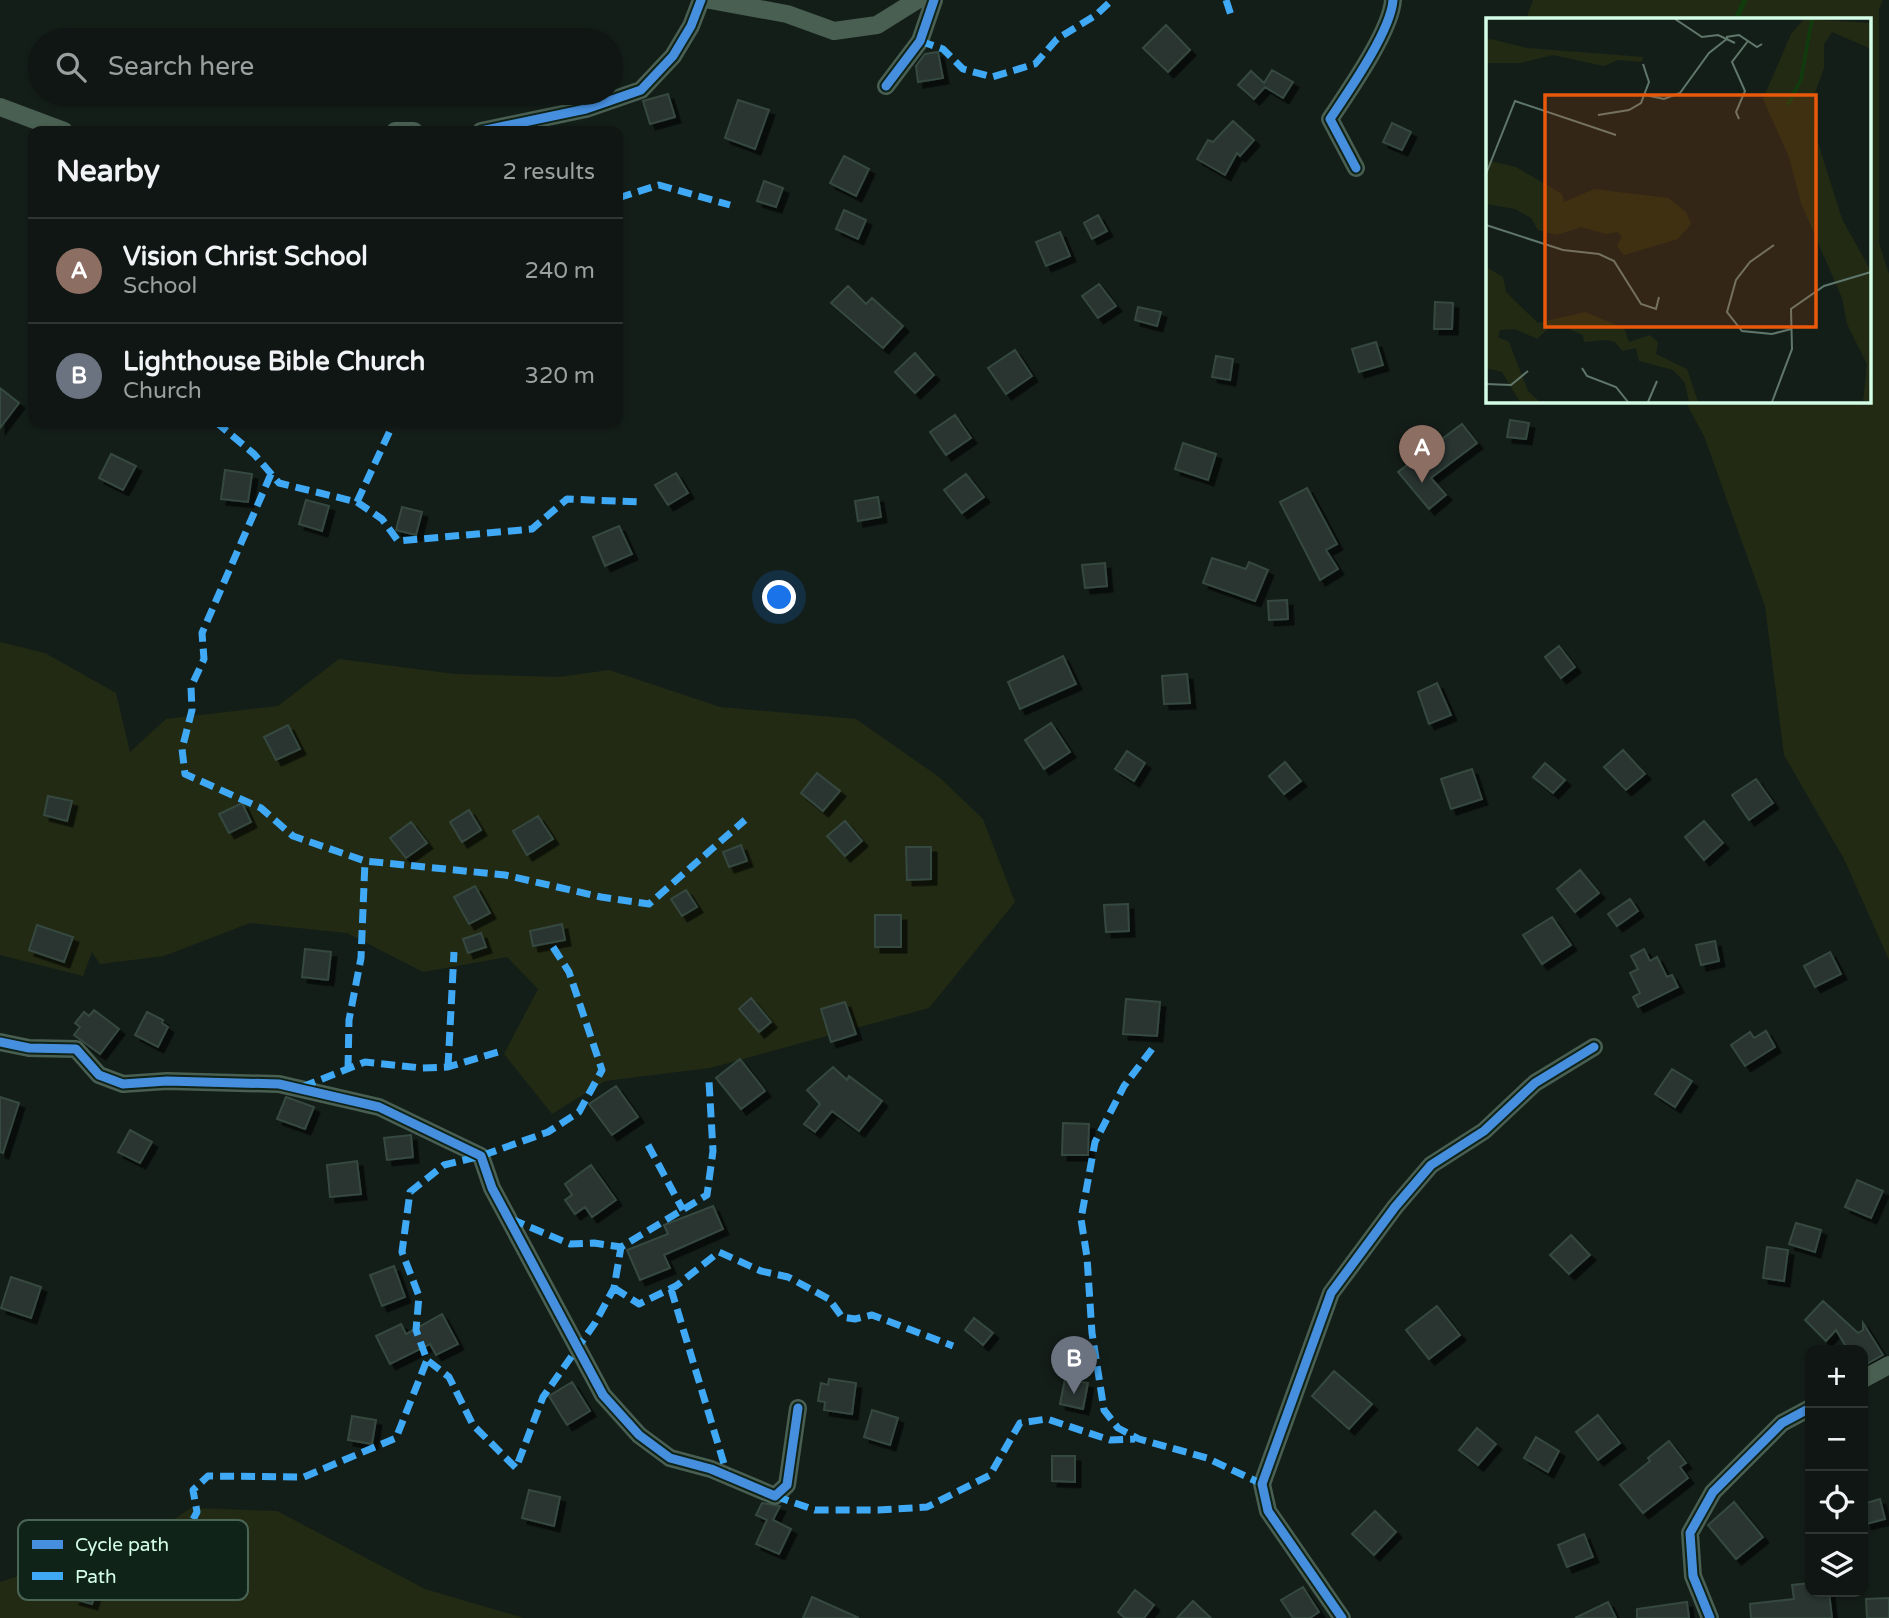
<!DOCTYPE html>
<html lang="en">
<head>
<meta charset="utf-8">
<style>
  :root { --surface:#0f1613; --page:#1d2321; --text:#f1f3f6; --muted:#9b9fa0; --line:#2f3533; --accent:#90af9e }
  body { margin:0; font-family:"Varela Round",sans-serif; background:var(--page); color:var(--text) }
  .controls { position:absolute; right:21px; bottom:21px; display:grid; overflow:hidden; border-radius:14px; box-shadow:0 2px 5px #0004 }
  .controls button { width:63px; height:63px; display:grid; place-items:center; padding:0; border:0; border-bottom:2px solid var(--line); background:var(--surface); color:var(--text); font:35px sans-serif }
  .you { position:absolute; left:780px; top:598px; width:24px; height:24px; margin:-18px; border:5px solid #fff; border-radius:50%; background:#1a73e8; box-shadow:0 0 0 10px #1a73e833 }
  .badge { display:grid; place-items:center; width:46px; height:46px; border-radius:50%; background:var(--accent); color:#fff; font-size:23px; font-weight:700 }
  .pin { position:absolute; translate:-50% -58px; filter:drop-shadow(0 2px 4px #0008) }
  .pin::after { content:''; position:absolute; top:37px; width:24px; height:21px; background:inherit; clip-path:polygon(0 0,100% 0,50% 100%) }
  .list { margin:0; padding:0; list-style:none }
  h2 { display:flex; justify-content:space-between; align-items:center; height:91px; margin:0; padding:0 28px; font-size:30px }
  h2 small { font-size:23px; font-weight:400; color:var(--muted) }
  .list li { display:grid; grid-template-columns:46px 1fr auto; gap:21px; align-items:center; box-sizing:border-box; height:105px; padding:0 28px; border-top:2px solid var(--line) }
  .list b { display:block; font-size:26px; white-space:nowrap }
  .list p { margin:0; font-size:23px; white-space:nowrap; color:var(--muted) }
  .list em { font-size:23px; font-style:normal; color:var(--muted) }
  .icon { flex:none; width:38px; height:38px; fill:none; stroke:currentColor; stroke-width:2; stroke-linecap:round; stroke-linejoin:round }
  .map { position:relative; flex:none; width:1889px; height:1618px; overflow:hidden }
  .search { position:absolute; background:var(--surface); box-shadow:0 2px 5px #0004; left:28px; top:28px; width:595px; height:77px; display:flex; align-items:center; gap:18px; box-sizing:border-box; padding:0 24px; border-radius:38px; color:var(--muted); font-size:26px }
  .panel { position:absolute; background:var(--surface); box-shadow:0 2px 5px #0004; left:28px; top:126px; width:595px; height:301px; border-radius:14px }
  .map>svg:first-child { display:block }
  .green { fill:#222a13 }
  .lines { fill:none; stroke-linecap:round; stroke-linejoin:round }
  .stream { stroke:#0f3b0d; stroke-width:5 }
  .building { fill:#293630; stroke:#364840; stroke-width:2; filter:url(#shadow) }
  .street { stroke:#495f51; stroke-width:18 }
  .quiet { stroke:#3fa9f5; stroke-width:7; stroke-dasharray:14 7; stroke-linecap:butt }
  .cycleway-casing { stroke:#0f2319; stroke-width:13 }
  .cycleway { stroke:#468fdf; stroke-width:9 }
  .inset-river { fill:none; stroke:#0f3b0d; stroke-width:3.5 }
  .inset-road { fill:none; stroke:#60776b; stroke-width:2 }
  .view { fill:#e8590c; fill-opacity:0.15; stroke:#e8590c; stroke-width:3.5 }
  .inset-edge { fill:none; stroke:#d3fde6; stroke-width:3.5 }
  .key { fill:#0f2319; stroke:#4a6456; stroke-width:2 }
  .key-label { font-size:19px; fill:#d3fde6 }
</style>
</head>
<body>
<div class="map">
<svg width="1889" height="1618" viewBox="0 0 1889 1618">
  <defs>
    <filter id="shadow"><feDropShadow dx="5.5" dy="5.5" stdDeviation="0" flood-color="#0009"/></filter>
  </defs>
  <rect width="100%" height="100%" fill="#141e19"/>
  <path class="green" d="M1533,0h350l-4,9v234l10,31v686l-45,-101 -60,-104 -19,-149 -61,-170 -19,-35h185v-382h-344z
    M0,642l45,11 71,40 14,59 36,-33 112,-13 61,-47 116,15 104,3 50,-7 111,37 136,12 83,58 44,42 32,83 -86,106 -219,60 -105,13 -53,33 -48,-60 34,-65 -31,-32 -84,15 -76,-39 -97,-10 -86,33 -64,8 -8,-12 -9,24 -83,-21z
    M191,1508l86,3 148,78 99,29h-524v-36l73,-23 39,1z"/>
  <g class="lines">
    <path class="stream" d="M1736,19l9,-19"/>
  </g>
  <path class="building" d="M1166,25l24,25 -22,22 -25,-24z
    M938,52l5,26 -25,4 -2,-16 9,-12z
    M1272,70l21,12 -10,16 -18,-11 -11,12 -16,-14 13,-14 13,12z
    M668,94l7,23 -25,7 -7,-23z
    M738,100l31,10 -14,39 -30,-11z
    M1233,121l21,19 -14,16 -3,-3 -12,22 -28,-16 11,-19 5,2z
    M1392,123l19,9 -9,18 -19,-8z
    M844,156l25,13 -13,27 -26,-13z
    M764,181l19,7 -7,19 -19,-6z
    M844,210l22,10 -8,19 -22,-10z
    M1098,215l9,16 -15,8 -8,-16z
    M1060,232l10,24 -24,10 -10,-24z
    M1099,284l17,22 -18,12 -16,-22z
    M848,286l18,18 6,-6 31,28 -20,22 -52,-45z
    M1435,302l18,1 -1,26h-18z
    M1138,307l23,5 -4,14 -22,-6z
    M1376,342l7,23 -24,7 -7,-23z
    M1015,350l17,26 -26,18 -18,-26z
    M915,353l19,22 -19,18 -20,-21z
    M1216,356l17,3 -3,21 -18,-3z
    M0,388l19,15 -19,25z
    M955,415l16,23 -25,17 -16,-23z
    M1510,420l19,3 -3,16 -19,-2z
    M1462,424l15,19 -46,35 15,17 -17,14 -31,-37z
    M1183,443l33,11 -8,26 -33,-11z
    M111,454l25,12 -13,24 -24,-12z
    M225,470l27,4 -4,28 -27,-3z
    M676,473l12,20 -20,12 -13,-20z
    M966,474l18,23 -22,16 -18,-23z
    M1307,488l30,56 -11,6 12,19 -18,11 -40,-78z
    M878,497l3,20 -23,4 -3,-20z
    M306,500l23,6 -7,25 -23,-7z
    M402,507l20,5 -6,23 -20,-5z
    M619,526l13,28 -27,12 -12,-29z
    M1212,558l34,11 3,-7 19,8 -13,31 -52,-18z
    M1105,563l2,23 -22,2 -3,-23z
    M1287,600l1,19 -19,1 -1,-19z
    M1559,646l16,21 -14,11 -16,-21z
    M1063,656l13,28 -56,25 -12,-27z
    M1187,674l3,29 -26,1 -2,-28z
    M1437,683l14,32 -22,9 -11,-32z
    M1051,723l19,29 -26,17 -19,-29z
    M288,725l12,24 -24,11 -12,-23z
    M1623,750l22,24 -19,16 -22,-23z
    M1127,751l18,12 -11,18 -19,-12z
    M1285,762l16,19 -17,13 -15,-18z
    M1545,763l20,17 -12,13 -20,-16z
    M1472,769l10,30 -31,10 -10,-30z
    M817,773l23,18 -17,20 -22,-18z
    M1756,779l17,24 -24,17 -17,-25z
    M48,796l24,5 -5,20 -23,-6z
    M242,803l9,19 -22,11 -10,-19z
    M469,810l12,20 -19,12 -12,-20z
    M538,816l15,23 -26,16 -14,-24z
    M845,821l17,20 -17,15 -18,-20z
    M1704,821l19,22 -19,17 -19,-23z
    M411,822l16,21 -21,15 -16,-20z
    M741,845l6,16 -18,6 -6,-15z
    M906,847h25v32l-24,1z
    M1580,870l19,23 -24,19 -18,-23z
    M475,886l15,27 -21,11 -15,-27z
    M686,890l11,17 -15,9 -11,-17z
    M1630,899l8,12 -21,15 -9,-12z
    M1128,904l1,27 -23,1 -2,-27z
    M875,915h26v32h-26z
    M1552,917l19,28 -29,19 -19,-29z
    M562,924l3,16 -32,6 -3,-15z
    M37,925l36,12 -9,25 -35,-12z
    M481,933l5,14 -18,6 -5,-14z
    M1715,941l4,20 -18,4 -5,-20z
    M305,949l26,3 -3,28 -26,-3z
    M1644,949l6,12 7,-4 10,20 5,-2 6,12 -40,20 -5,-10 7,-4 -10,-20 8,-4 -7,-13z
    M1830,952l11,22 -26,13 -11,-21z
    M751,998l20,24 -12,10 -20,-23z
    M1126,999l34,3 -3,34 -34,-2z
    M845,1002l11,32 -25,8 -10,-33z
    M94,1010l25,19 -19,25 -26,-19 6,-8 -5,-4 9,-11 5,4z
    M147,1012l16,8 -1,3 6,4 -10,20 -23,-12z
    M1766,1031l9,16 -30,19 -14,-21 19,-13 4,6z
    M740,1059l25,32 -24,18 -25,-31z
    M833,1067l14,13 2,-4 33,25 -23,30 -27,-20 -17,21 -11,-8 16,-20 -13,-14z
    M1672,1069l20,12 -17,26 -20,-13z
    M616,1086l22,31 -26,18 -23,-31z
    M0,1097l19,6 -16,50 -3,-1z
    M286,1097l28,10 -9,22 -28,-10z
    M1063,1123l26,1 -1,31h-26z
    M130,1130l22,12 -12,21 -22,-11z
    M411,1135l2,22 -26,3 -3,-22z
    M357,1161l4,33 -31,3 -3,-32z
    M591,1165l25,35 -24,17 -7,-10 -10,7 -10,-14 7,-5 -7,-11z
    M1857,1180l26,11 -12,27 -26,-11z
    M713,1206l10,23 -59,26 6,13 -30,12 -13,-30 41,-16 -4,-9z
    M1796,1223l25,7 -6,22 -26,-8z
    M1571,1235l19,20 -21,19 -19,-19z
    M1767,1247l21,3 -4,31 -21,-3z
    M394,1266l11,31 -23,9 -12,-31z
    M11,1277l30,10 -10,31 -30,-10z
    M1823,1301l35,32 5,-3v-7l20,32 -20,11v-16h-15l-12,-20 -10,11 -21,-21z
    M1437,1306l23,29 -31,24 -23,-29z
    M442,1314l16,30 -22,11 -6,-11 -40,20 -14,-28 25,-12 5,10z
    M974,1318l19,15 -10,12 -18,-15z
    M1334,1371l38,33 -23,25 -37,-33z
    M829,1379l27,4 -4,31 -28,-4 1,-8 -7,-1 3,-18 7,2z
    M1065,1379l23,4 -5,26 -23,-5z
    M572,1382l18,29 -23,14 -18,-29z
    M872,1410l26,8 -8,27 -26,-8z
    M1598,1415l22,28 -22,17 -22,-28z
    M352,1416l24,4 -4,24 -24,-4z
    M1477,1428l19,16 -18,21 -19,-15z
    M1536,1437l23,14 -11,21 -24,-14z
    M1669,1441l17,22 -6,4 8,11 -45,35 -23,-28 30,-24 -2,-3z
    M1052,1456h23v26l-23,-1z
    M529,1490l31,7 -6,29 -32,-8z
    M1880,1499l5,20 -19,5 -3,-20z
    M1734,1502l29,35 -27,22 -28,-34z
    M762,1503l18,3 -7,14 18,9 -12,25 -23,-10 11,-24 -11,-5z
    M1375,1511l21,21 -22,23 -22,-21z
    M1584,1534l9,23 -26,10 -9,-22z
    M82,1575l17,6 -7,23 -18,-5z
    M1810,1583v9h19l3,26h-81l-1,-14 44,-5 -2,-14z
    M1303,1587l16,25 -9,6h-17l-12,-18z
    M1135,1590l19,15 -10,13h-19l-7,-6z
    M812,1597l47,21h-56z
    M1889,1598v20h-22l-1,-19z
    M1193,1601l18,17h-34z
    M1608,1602l8,16h-41z
    M1687,1602l2,16h-52v-9z"/>
  <g class="lines">
    <path class="street" d="M710,0l77,14 47,17 43,-6 40,-25
      M886,86l34,-45 14,-41
      M0,107l64,24
      M395,131h19
      M481,131l105,-22 55,-19 32,-34 18,-30 10,-26
      M1356,168l-26,-49c18,-27 61,-88 63,-119
      M0,1042l29,6 47,1 23,26 24,9 44,-3 112,3 100,23 102,49 11,32 111,207 36,40 31,23 41,11 64,27 12,-11 11,-77
      M1863,1379l26,-14
      M1342,1618l-74,-107 -6,-27 69,-191 64,-86 36,-42 53,-34 51,-48 59,-36
      M1710,1618l-17,-42 -3,-43 23,-41 69,-69 28,-15"/>
    <path class="quiet" d="M1226,0l6,18
      M920,41l23,8 20,20 29,8 43,-13 22,-25 39,-24 16,-15
      M618,198l41,-13 71,20
      M216,422l38,32 25,29 78,19 25,17 16,22 134,-12 35,-30 73,3
      M271,474l-69,159 2,26 -13,28 1,23 -10,39 3,25 76,34 32,28 72,25 140,14 96,22 48,7 96,-84
      M357,502l37,-80
      M553,947l16,25 33,98 -23,42 -31,20 -67,24 -37,9 -34,27 -8,60 17,44 -3,34 11,30 22,17 24,48 43,43 27,-71 52,-74 19,-35 7,-41
      M1152,1049l-28,37 -29,56 -14,77 6,38 5,76 12,77 14,18 21,11 68,19 55,26
      M448,1067l6,-115
      M348,1069l1,-49 12,-62 4,-97
      M302,1087l63,-25 57,6 26,-1 50,-15
      M648,1145l35,65
      M511,1219l59,25 24,-1 27,4 86,-52 6,-44 -4,-70
      M614,1288l25,16 37,-18 43,-34 42,19 27,6 41,22 13,18 13,2 17,-4 81,31
      M671,1289l57,188
      M775,1496l40,14h63l49,-3 63,-32 30,-52 27,-4 63,21 25,-1
      M109,1573l15,-21 64,-23 9,-17 -4,-22 15,-14 96,1 92,-39 31,-78"/>
    <g class="cycleway-casing">
      <path id="cycleway" d="M886,86l34,-45 14,-41
        M481,131l105,-22 55,-19 32,-34 18,-30 10,-26
        M1356,168l-26,-49c18,-27 61,-88 63,-119
        M0,1042l29,6 47,1 23,26 24,9 44,-3 112,3 100,23 102,49 11,32 111,207 36,40 31,23 41,11 64,27 12,-11 11,-77
        M1342,1618l-74,-107 -6,-27 69,-191 64,-86 36,-42 53,-34 51,-48 59,-36
        M1710,1618l-17,-42 -3,-43 23,-41 69,-69 28,-15"/>
    </g>
    <use href="#cycleway" class="cycleway"/>
  </g>
  <g transform="translate(1486 18)">
    <rect width="385" height="385" fill="#141e19"/>
    <path d="M318,1l67,4v26l-39,-17 -8,12v24l-10,28v34l28,89 29,52v131h-8l4,-38 -20,-40 -5,-26 -41,-95 -12,-46 -26,-58 28,-65zM5,21l36,9 117,9 -3,5 -23,-2 -14,6 -51,-11 -32,8h-35v-23zM0,142l30,7 46,27 2,8 30,-13 74,9 18,14 5,12 -13,15 -54,16 -7,-9 5,-9 -4,-5 -12,2 -25,-7 -24,8 -19,-5 -7,-12 -16,-9 -29,-5zM0,249l17,10 3,15 32,31 47,-11 39,16 5,14 21,-7 8,7 -2,12 31,15 11,33h-9l-4,-19 -12,-13 -34,-9 -3,-13 -14,3 -7,-9 -9,-2 -22,2 -1,-7 -16,-7 -17,-1 -13,12 -22,-10 -15,1 -2,7 11,5 19,49 12,11h-20l-18,-30 -16,-4z" fill="#222a13"/>
    <path class="inset-river" d="M302,87l13,-26 11,-60"/>
    <path class="inset-road" d="M189,1l27,18 16,-2 17,8M240,19l13,-2 18,12 5,-3M159,77l19,4 16,-6 29,-40 19,-15M112,97l31,-5 12,-7 8,-21 -6,-18M253,101l-3,-7 9,-21 -13,-29 16,-21M0,156l29,-73 101,34M0,207l77,25 36,4 15,7 27,43 15,5 3,-12M288,227l-24,17 -14,18 -9,32 15,19 30,3 19,-5M96,350l5,8 29,11 12,15M0,366l25,1 17,-14M162,384l9,-21M286,384l20,-53 -1,-40 33,-23 47,-14"/>
    <path class="view" d="M59,77h271v232h-271z"/>
    <rect width="385" height="385" class="inset-edge"/>
  </g>
  <rect x="18" y="1520" width="230" height="80" rx="10" class="key"/>
  <rect x="32" y="1540" width="31" height="9" fill="#468fdf"/>
  <rect x="32" y="1572" width="31" height="8" fill="#3fa9f5"/>
  <g class="key-label">
    <text x="75" y="1551">Cycle path</text>
    <text x="75" y="1583">Path</text>
  </g>
</svg>
<div class="controls">
<button>+</button>
<button>−</button>
<button><svg class="icon" aria-label="locate" viewBox="0 0 24 24"><circle cx="12" cy="12" r="6"/><path d="M12 2v4M12 18v4M2 12h4M18 12h4"/></svg></button>
<button><svg class="icon" aria-label="layers" viewBox="0 0 24 24"><path d="M12 4l9 5-9 5-9-5zM3 14l9 5 9-5"/></svg></button>
</div>
<div class="you"></div>
<div class="pin badge" style="left:1422px;top:483px;background:#8d6e63">A</div>
<div class="pin badge" style="left:1074px;top:1394px;background:#6b7280">B</div>
<div class="search"><svg class="icon" aria-label="search" viewBox="0 0 24 24"><circle cx="10" cy="10" r="6"/><path d="M15 15l6 6"/></svg>Search here</div>
<section class="panel">
<h2>Nearby<small>2 results</small></h2>
<ul class="list">
<li><span class="badge" style="background:#8d6e63">A</span><div><b>Vision Christ School</b><p>School</p></div><em>240 m</em></li>
<li><span class="badge" style="background:#6b7280">B</span><div><b>Lighthouse Bible Church</b><p>Church</p></div><em>320 m</em></li>
</ul>
</section>
</div>
</body>
</html>
